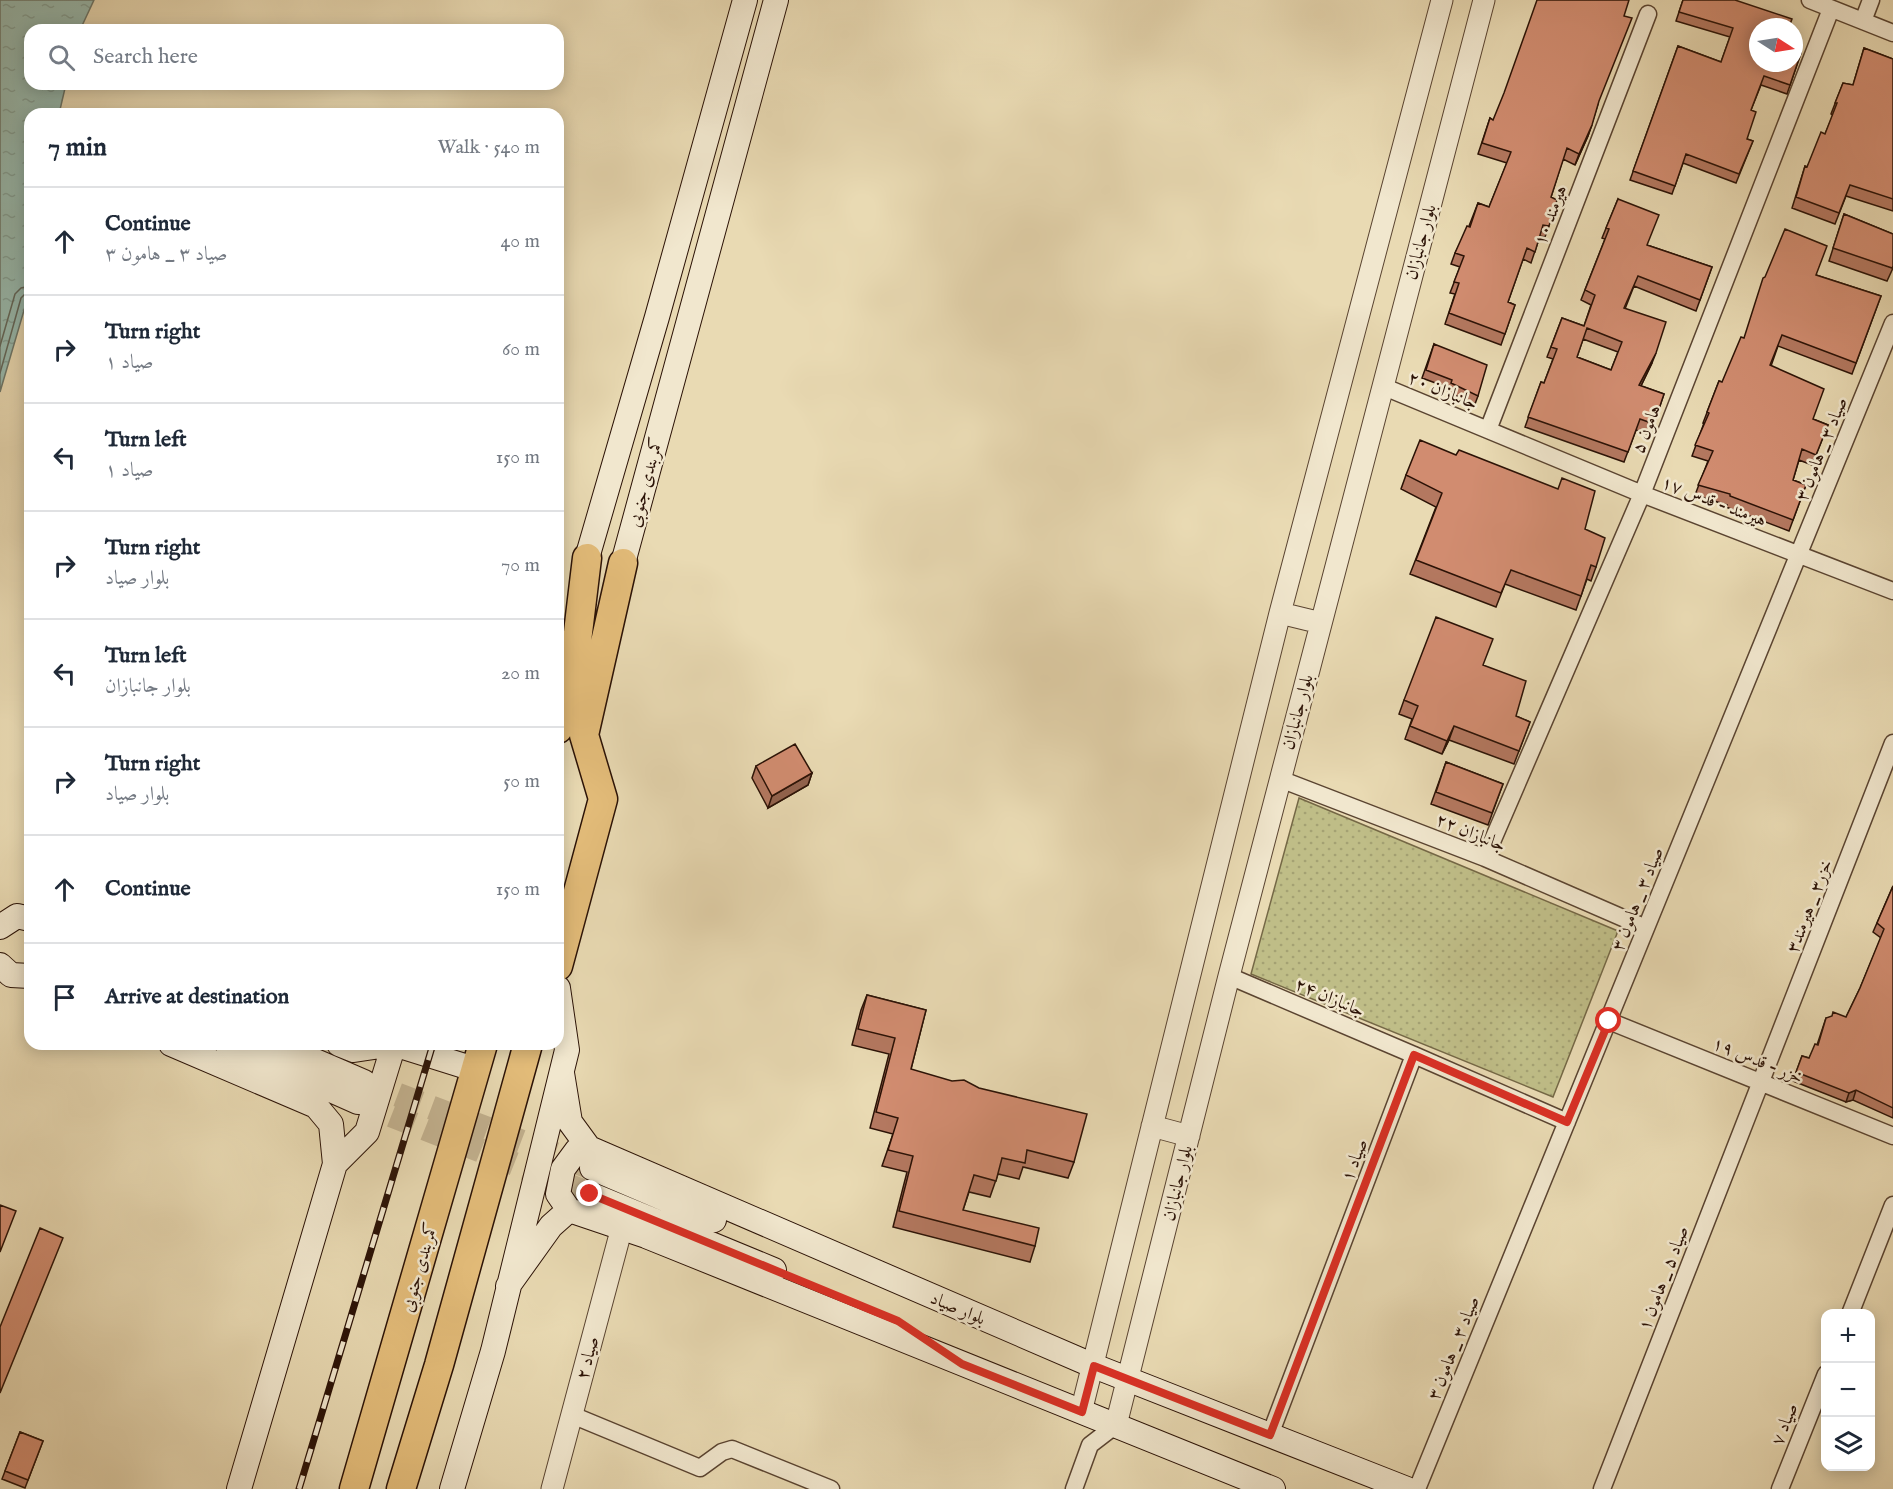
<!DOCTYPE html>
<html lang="en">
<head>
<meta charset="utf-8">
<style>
  :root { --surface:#fff; --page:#f6f6f7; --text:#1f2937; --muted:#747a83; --line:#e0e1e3 }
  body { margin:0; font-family:"IM FELL English",Amiri,serif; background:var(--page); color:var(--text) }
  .controls { position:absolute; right:18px; bottom:18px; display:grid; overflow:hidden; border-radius:12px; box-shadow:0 3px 15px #0003 }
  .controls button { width:54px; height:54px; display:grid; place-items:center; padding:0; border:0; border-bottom:2px solid var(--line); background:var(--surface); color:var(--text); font:30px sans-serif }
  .compass { position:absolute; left:1749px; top:18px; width:54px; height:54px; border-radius:50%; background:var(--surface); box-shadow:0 3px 15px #0003; rotate:102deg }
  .stop { position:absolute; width:18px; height:18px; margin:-14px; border:4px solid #d93025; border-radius:50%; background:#fff }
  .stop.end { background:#d93025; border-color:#fff; box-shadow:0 2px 6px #0008 }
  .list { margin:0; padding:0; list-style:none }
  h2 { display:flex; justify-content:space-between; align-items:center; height:78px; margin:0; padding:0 24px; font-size:26px }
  h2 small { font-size:20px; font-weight:400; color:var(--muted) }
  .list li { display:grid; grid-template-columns:39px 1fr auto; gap:18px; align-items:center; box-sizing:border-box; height:108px; padding:0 24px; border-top:2px solid var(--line) }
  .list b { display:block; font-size:22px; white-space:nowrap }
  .list p { margin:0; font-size:20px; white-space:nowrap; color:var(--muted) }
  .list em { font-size:20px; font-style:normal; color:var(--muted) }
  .icon { flex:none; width:33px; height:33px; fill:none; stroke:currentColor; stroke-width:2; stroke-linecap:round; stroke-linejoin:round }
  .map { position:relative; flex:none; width:1893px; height:1489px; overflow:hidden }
  .search { position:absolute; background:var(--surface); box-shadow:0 3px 15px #0003; left:24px; top:24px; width:540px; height:66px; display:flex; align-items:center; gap:15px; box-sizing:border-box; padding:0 21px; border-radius:18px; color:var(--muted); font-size:22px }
  .panel { position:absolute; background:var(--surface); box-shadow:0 3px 15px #0003; left:24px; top:108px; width:540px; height:942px; border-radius:18px }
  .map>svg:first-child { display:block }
  .grass { fill:url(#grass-dots); stroke:#756846; stroke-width:1.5 }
  .water { fill:url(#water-ripples); stroke:#6c776b; stroke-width:1.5 }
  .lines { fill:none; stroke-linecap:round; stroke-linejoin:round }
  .shore { stroke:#61665a; stroke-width:1.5 }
  .secondary-tunnel { stroke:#c3b290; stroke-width:24; stroke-dasharray:24 12; stroke-linecap:butt }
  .minor-casing { stroke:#5a4431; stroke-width:19 }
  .tertiary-casing { stroke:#5a4431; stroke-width:23 }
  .secondary-casing { stroke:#2b1206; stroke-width:26 }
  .trunk-casing { stroke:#2b1206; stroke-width:31 }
  .minor { stroke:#f1e7ce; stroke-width:16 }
  .tertiary { stroke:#f1e7ce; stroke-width:21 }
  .secondary { stroke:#f1e7ce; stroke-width:24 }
  .trunk { stroke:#e4bd7a; stroke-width:28 }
  .rail-casing { stroke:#2b1206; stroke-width:7 }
  .rail { stroke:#f1e7ce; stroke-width:4.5; stroke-dasharray:14; stroke-linecap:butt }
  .wall { fill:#b47860; stroke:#2b1206; stroke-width:1.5; fill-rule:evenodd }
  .shaded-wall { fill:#92624e; stroke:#2b1206; stroke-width:1.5 }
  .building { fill:#d18c70; stroke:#2b1206; stroke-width:1.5; fill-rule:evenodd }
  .route { stroke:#d93025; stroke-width:8 }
  .labels { text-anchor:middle; stroke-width:5; stroke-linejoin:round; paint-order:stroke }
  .street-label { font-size:18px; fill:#2b1206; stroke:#f1e7ce }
</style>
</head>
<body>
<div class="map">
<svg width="1893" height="1489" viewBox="0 0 1893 1489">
  <defs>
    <pattern id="grass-dots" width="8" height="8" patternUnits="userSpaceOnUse" patternTransform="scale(1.5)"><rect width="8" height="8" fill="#bfbd87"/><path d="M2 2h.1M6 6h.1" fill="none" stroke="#a4a173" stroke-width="1.8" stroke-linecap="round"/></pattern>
    <pattern id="water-ripples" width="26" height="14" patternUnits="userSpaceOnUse" patternTransform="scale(1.5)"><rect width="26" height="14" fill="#97baaf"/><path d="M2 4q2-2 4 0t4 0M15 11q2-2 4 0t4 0" fill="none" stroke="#829f95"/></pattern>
  </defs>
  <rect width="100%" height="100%" fill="#e9dab3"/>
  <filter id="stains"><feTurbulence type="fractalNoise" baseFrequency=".00333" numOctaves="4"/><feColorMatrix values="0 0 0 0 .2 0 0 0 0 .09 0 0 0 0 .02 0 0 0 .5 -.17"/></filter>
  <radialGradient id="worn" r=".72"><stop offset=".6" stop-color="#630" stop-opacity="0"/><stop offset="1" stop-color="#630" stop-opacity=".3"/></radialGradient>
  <path class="grass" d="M1299,798l319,133 -65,166 -302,-123z"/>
  <path class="water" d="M0,0h94l-14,30h-50v54h36l-7,30h-29v176l-30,102z"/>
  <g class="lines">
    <path class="shore" d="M0,346l15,-52 6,-6 9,-2
      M0,373l21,-75 4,-4 5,-1"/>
    <path class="secondary-tunnel" d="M364,1082l225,85
      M358,1102l232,92"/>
    <g class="minor-casing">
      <path id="minor" d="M1810,0l83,33
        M1863,21l8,-21
        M1382,386l260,108 251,97
        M1488,430l160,-416
        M1280,779l205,79 161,70
        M1485,858l157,-364 189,-485
        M1229,976l185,79
        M1609,1021l284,115
        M1850,1314l43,-109
        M572,1415l128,53 22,-16 10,-3 99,40
        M1270,1435l144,-380 153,67
        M1074,1489l16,-44 26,-20
        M1417,1489l476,-1166
        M1602,1489l291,-746
        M1780,1489l46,-115"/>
    </g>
    <g class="tertiary-casing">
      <path id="tertiary" d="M1280,613l41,10
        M1152,1126l37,10
        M1081,1412l199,-799 162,-613
        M1116,1425l113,-449 255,-976
        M552,1489l70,-262"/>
    </g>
    <g class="secondary-casing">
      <path id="secondary" d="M587,558l70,-241 88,-317
        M623,563l153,-563
        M0,927l17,-11 13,3
        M0,965l11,10 19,1
        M171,1044l145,62 15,18 4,40 -96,325
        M227,1044l131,58
        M276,1044l88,38
        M339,1044l15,6 40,-6 83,26
        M562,1073l8,49 19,26 505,218 313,123
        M335,1164l32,-32 27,-88
        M592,1168l122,52
        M590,1194l184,76
        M569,1210l-11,-16 5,-25 14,-19 12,-2
        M508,1286l43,-60 18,-16 77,26 627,253
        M452,1489l41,-138 74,-301 -9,-62"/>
    </g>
    <g class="trunk-casing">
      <path id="trunk" d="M558,729l19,-88 10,-83
        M558,966l45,-167 -19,-64 39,-172
        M354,1489l129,-445
        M401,1489l38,-124 89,-321"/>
    </g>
    <use href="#minor" class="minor"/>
    <use href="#tertiary" class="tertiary"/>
    <use href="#secondary" class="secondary"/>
    <use href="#trunk" class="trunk"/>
    <g class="rail-casing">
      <path id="rail" d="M299,1489l134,-445"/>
    </g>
    <use href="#rail" class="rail"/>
  </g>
  <path class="wall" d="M1683,0h52l23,63 43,-10 -14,41 -26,-9 -10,25 -4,29 6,2 -17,42 -53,-20 -11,31 -42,-14 48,-134 43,16 9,-25 -54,-16z
    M1864,48l29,11v152l-47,-15 -11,28 -43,-16 13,-42 2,1 18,-33 8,-19 -2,-1 12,-31 10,2z
    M1598,104l-10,32 -13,29 -12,-6 -12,38 -2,29 -4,11 -5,-1 -9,27 -8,-4 -15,43 7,3 -14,40 -56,-21 10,-30 -5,-1 10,-26 -9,-3 4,-11 14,-27 9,-23 11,4 18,-44 -29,-9 12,-36 3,2z
    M1618,199l29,46 65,22 -16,44 -62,-25 -9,23 27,54 -11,23 23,8 -14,41 -14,-5 -12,32 -99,-35 16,-45 3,1 9,-24 -6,-2 15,-39 22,8 7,-21 -10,-5 24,-61 -3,-1zM1583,339l35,13 -7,18 -34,-13z
    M1844,214l49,20v34l-6,13 -58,-20z
    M1816,275l65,21 -29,78 -74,-28 -7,20 42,53 15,6 -16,40 -13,-5 -6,20 13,5 -17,46 -63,-24 1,-2 -32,-10 13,-34 -16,-5 12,-33h-1l16,-42 3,1z
    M1434,344l44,52 -3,8 -27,-12 1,-4 -27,-10z
    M1406,475l179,54 11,38 -5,14 -4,-2 -11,31 -71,-26 -9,23 -86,-33 26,-67 -35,-18z
    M1483,665l33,51 14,6 -16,42 -65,-24 -7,14 -37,-15 7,-20 -13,-5 5,-14z
    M1446,762l57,22 -15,41 -57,-21z
    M756,766l56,7 -4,12 -40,23 -16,-30z
    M1893,886v232l-40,-18 -7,2 -53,-21 9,-25 7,2 8,-13 9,-27 20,-1 14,-29 21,-50 -8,-6z
    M867,995l59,15 -15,59 163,93 -6,16 -45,-11 -4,12 -21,-5 -8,23 -21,-5 -6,18 72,36 -5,16 -137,-35 14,-55 -25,-6 11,-32 -23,-6 19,-74 -37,-9 9,-35z
    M20,1432l23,9 -18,47 -23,-9z"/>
  <path class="shaded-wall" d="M1592,125l-4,11 -13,29 4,-11z
    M1656,353l-4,10 -16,33 3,-11z
    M1454,726l-5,14 -7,14 5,-13z
    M812,773l-4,12 -40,23 4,-12z
    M1856,1090l-3,10 -7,2 3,-9z"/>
  <path class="building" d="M1537,0h92l-5,16 8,2 -33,83 -7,24 -13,29 -12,-6 -16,49 6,3 -8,26 -6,-1 -8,27 -8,-4 -19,54 7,3 -10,29 -56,-21 10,-30 -5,-1 10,-26 -9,-3 12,-27 3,1 8,-24 11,4 22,-55 -29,-9 8,-25 3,2 11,-27z
    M1683,0h52l57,19 -3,8h-31v36h36v-12l7,2 -11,32 -26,-9 -13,34 5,2 -9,27 6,2 -14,33 -53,-20 -11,32 -42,-15 45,-125 43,16 12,-34 -54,-16z
    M1864,48l29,11v140l-43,-14 -11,28 -43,-16 9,-31 2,1 14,-35 4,2 12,-31h-2l8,-20 10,2z
    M1618,199l41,16 -12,30 65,22 -12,33 -62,-24 -14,32 42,14 -10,31 -17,32 25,9 -10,30 -14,-5 -12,33 -100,-35 13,-35 3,1 13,-34 -6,-2 11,-29 22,8 11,-31 -10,-5 24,-61 -3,-1zM1587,328l35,14 -11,28 -34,-13z
    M1844,214l49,20v32l-1,2 -59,-20z
    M1785,229l42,17 -11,29 65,21 -25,67 -74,-28 -12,30 54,24 -11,30 15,6 -12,30 -14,-6 -9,31 13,5 -13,35 -63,-24v-2l-32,-9 15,-34 -18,-6 14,-32 -2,-1 12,-31 3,1 19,-45 3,1 19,-60 2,-1z
    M1434,344l53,21 -9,31 -27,-13 1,-3 -26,-10z
    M1420,440l36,15 3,-5 99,39 4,-11 33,13 -10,38 20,9 -9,29 -5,-2 -10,31 -70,-26 -10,23 -85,-33 26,-67 -36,-18z
    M1436,617l57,22 -10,26 43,16 -10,35 14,6 -11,29 -65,-25 -7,15 -37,-15 8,-20 -14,-6z
    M795,744l17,29 -40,23 -16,-30z
    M1446,762l57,22 -11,29 -56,-21z
    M1893,886v222l-37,-18 -7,3 -53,-21 6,-16 7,2 6,-14 3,1 8,-27 6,-2 1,-4 13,5 14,-29 24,-59 -7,-6z
    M867,995l59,15 -15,59 41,12 12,-1 15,8 108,26 -13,48 -47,-12 -2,13 -23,-5 -6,23 -22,-6 -11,35 76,18 -4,18 -136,-35 14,-55 -25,-6 10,-32 -22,-6 19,-74 -37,-9z
    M0,1205l16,6 -16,41z
    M40,1228l23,10 -63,155v-66z
    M20,1432l23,9 -15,39 -23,-9z"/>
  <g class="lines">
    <path class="route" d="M590,1194l308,127 64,43 120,48 12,-46 176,69 144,-380 153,67 42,-101"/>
  </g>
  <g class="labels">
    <g class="street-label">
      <text transform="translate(1550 215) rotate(-69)" y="6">هیرمند ۱۰</text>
      <text transform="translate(1420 242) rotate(-75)" y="6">بلوار جانبازان</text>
      <text transform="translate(1443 390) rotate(22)" y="6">جانبازان ۲۰</text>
      <text transform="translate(1646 429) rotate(-69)" y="6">هامون ۵</text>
      <text transform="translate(1821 449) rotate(-68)" y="6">صیاد ۳ _ هامون ۳</text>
      <text transform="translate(645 482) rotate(-75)" y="6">کمربندی جنوبی</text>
      <text transform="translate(1714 501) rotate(21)" y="6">هیرمند - قدس ۱۷</text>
      <text transform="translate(1297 712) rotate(-75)" y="6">بلوار جانبازان</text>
      <text transform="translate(1471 832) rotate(22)" y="6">جانبازان ۲۲</text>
      <text transform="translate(1637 899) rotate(-68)" y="6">صیاد ۳ _ هامون ۳</text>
      <text transform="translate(1809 906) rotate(-69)" y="6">خزر۳ _ هیرمند۳</text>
      <text transform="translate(1330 997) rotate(23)" y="6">جانبازان ۲۴</text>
      <text transform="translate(1758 1060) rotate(22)" y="6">خزر - قدس ۱۹</text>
      <text transform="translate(1354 1160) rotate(-69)" y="6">صیاد ۱</text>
      <text transform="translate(1177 1183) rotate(-76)" y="6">بلوار جانبازان</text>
      <text transform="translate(419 1267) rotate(-74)" y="6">کمربندی جنوبی</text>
      <text transform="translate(1663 1278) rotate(-69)" y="6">صیاد ۵ _ هامون ۱</text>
      <text transform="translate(958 1308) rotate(23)" y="6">بلوار صیاد</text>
      <text transform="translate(1453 1348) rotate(-68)" y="6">صیاد ۳ _ هامون ۳</text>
      <text transform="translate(587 1358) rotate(-75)" y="6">صیاد ۲</text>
      <text transform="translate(1784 1424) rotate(-68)" y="6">صیاد ۷</text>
    </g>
  </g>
  <rect width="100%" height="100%" filter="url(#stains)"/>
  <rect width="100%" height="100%" fill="url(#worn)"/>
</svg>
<div class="controls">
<button>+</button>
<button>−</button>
<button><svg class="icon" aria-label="layers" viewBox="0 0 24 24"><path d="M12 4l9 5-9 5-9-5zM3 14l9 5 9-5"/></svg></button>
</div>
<svg class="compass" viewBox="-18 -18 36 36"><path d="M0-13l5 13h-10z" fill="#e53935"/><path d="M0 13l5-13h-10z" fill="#747a83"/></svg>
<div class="stop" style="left:1609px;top:1021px"></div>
<div class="stop end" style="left:590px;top:1194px"></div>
<div class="search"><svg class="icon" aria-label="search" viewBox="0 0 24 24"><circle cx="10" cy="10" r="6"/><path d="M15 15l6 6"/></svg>Search here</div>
<section class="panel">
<h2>7 min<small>Walk · 540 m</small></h2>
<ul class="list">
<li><svg class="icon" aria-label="ahead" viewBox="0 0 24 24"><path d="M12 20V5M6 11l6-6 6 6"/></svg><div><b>Continue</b><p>صیاد ۳ _ هامون ۳</p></div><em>40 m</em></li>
<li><svg class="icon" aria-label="right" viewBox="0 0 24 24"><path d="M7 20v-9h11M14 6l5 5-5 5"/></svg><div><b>Turn right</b><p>صیاد ۱</p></div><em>60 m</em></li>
<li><svg class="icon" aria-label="left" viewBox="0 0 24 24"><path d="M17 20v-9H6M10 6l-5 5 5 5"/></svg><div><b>Turn left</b><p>صیاد ۱</p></div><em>150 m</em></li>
<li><svg class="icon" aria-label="right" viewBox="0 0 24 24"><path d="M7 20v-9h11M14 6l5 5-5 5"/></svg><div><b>Turn right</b><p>بلوار صیاد</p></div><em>70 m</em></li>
<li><svg class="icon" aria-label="left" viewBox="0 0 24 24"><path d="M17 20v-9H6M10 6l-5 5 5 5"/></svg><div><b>Turn left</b><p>بلوار جانبازان</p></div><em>20 m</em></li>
<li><svg class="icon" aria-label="right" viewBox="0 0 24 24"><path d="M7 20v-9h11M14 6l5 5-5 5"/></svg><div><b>Turn right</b><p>بلوار صیاد</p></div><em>50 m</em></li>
<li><svg class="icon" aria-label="ahead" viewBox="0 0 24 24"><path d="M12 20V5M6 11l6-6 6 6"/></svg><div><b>Continue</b></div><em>150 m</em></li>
<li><svg class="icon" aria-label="arrive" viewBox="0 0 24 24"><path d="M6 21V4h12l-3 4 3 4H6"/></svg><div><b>Arrive at destination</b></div></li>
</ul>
</section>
</div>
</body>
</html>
